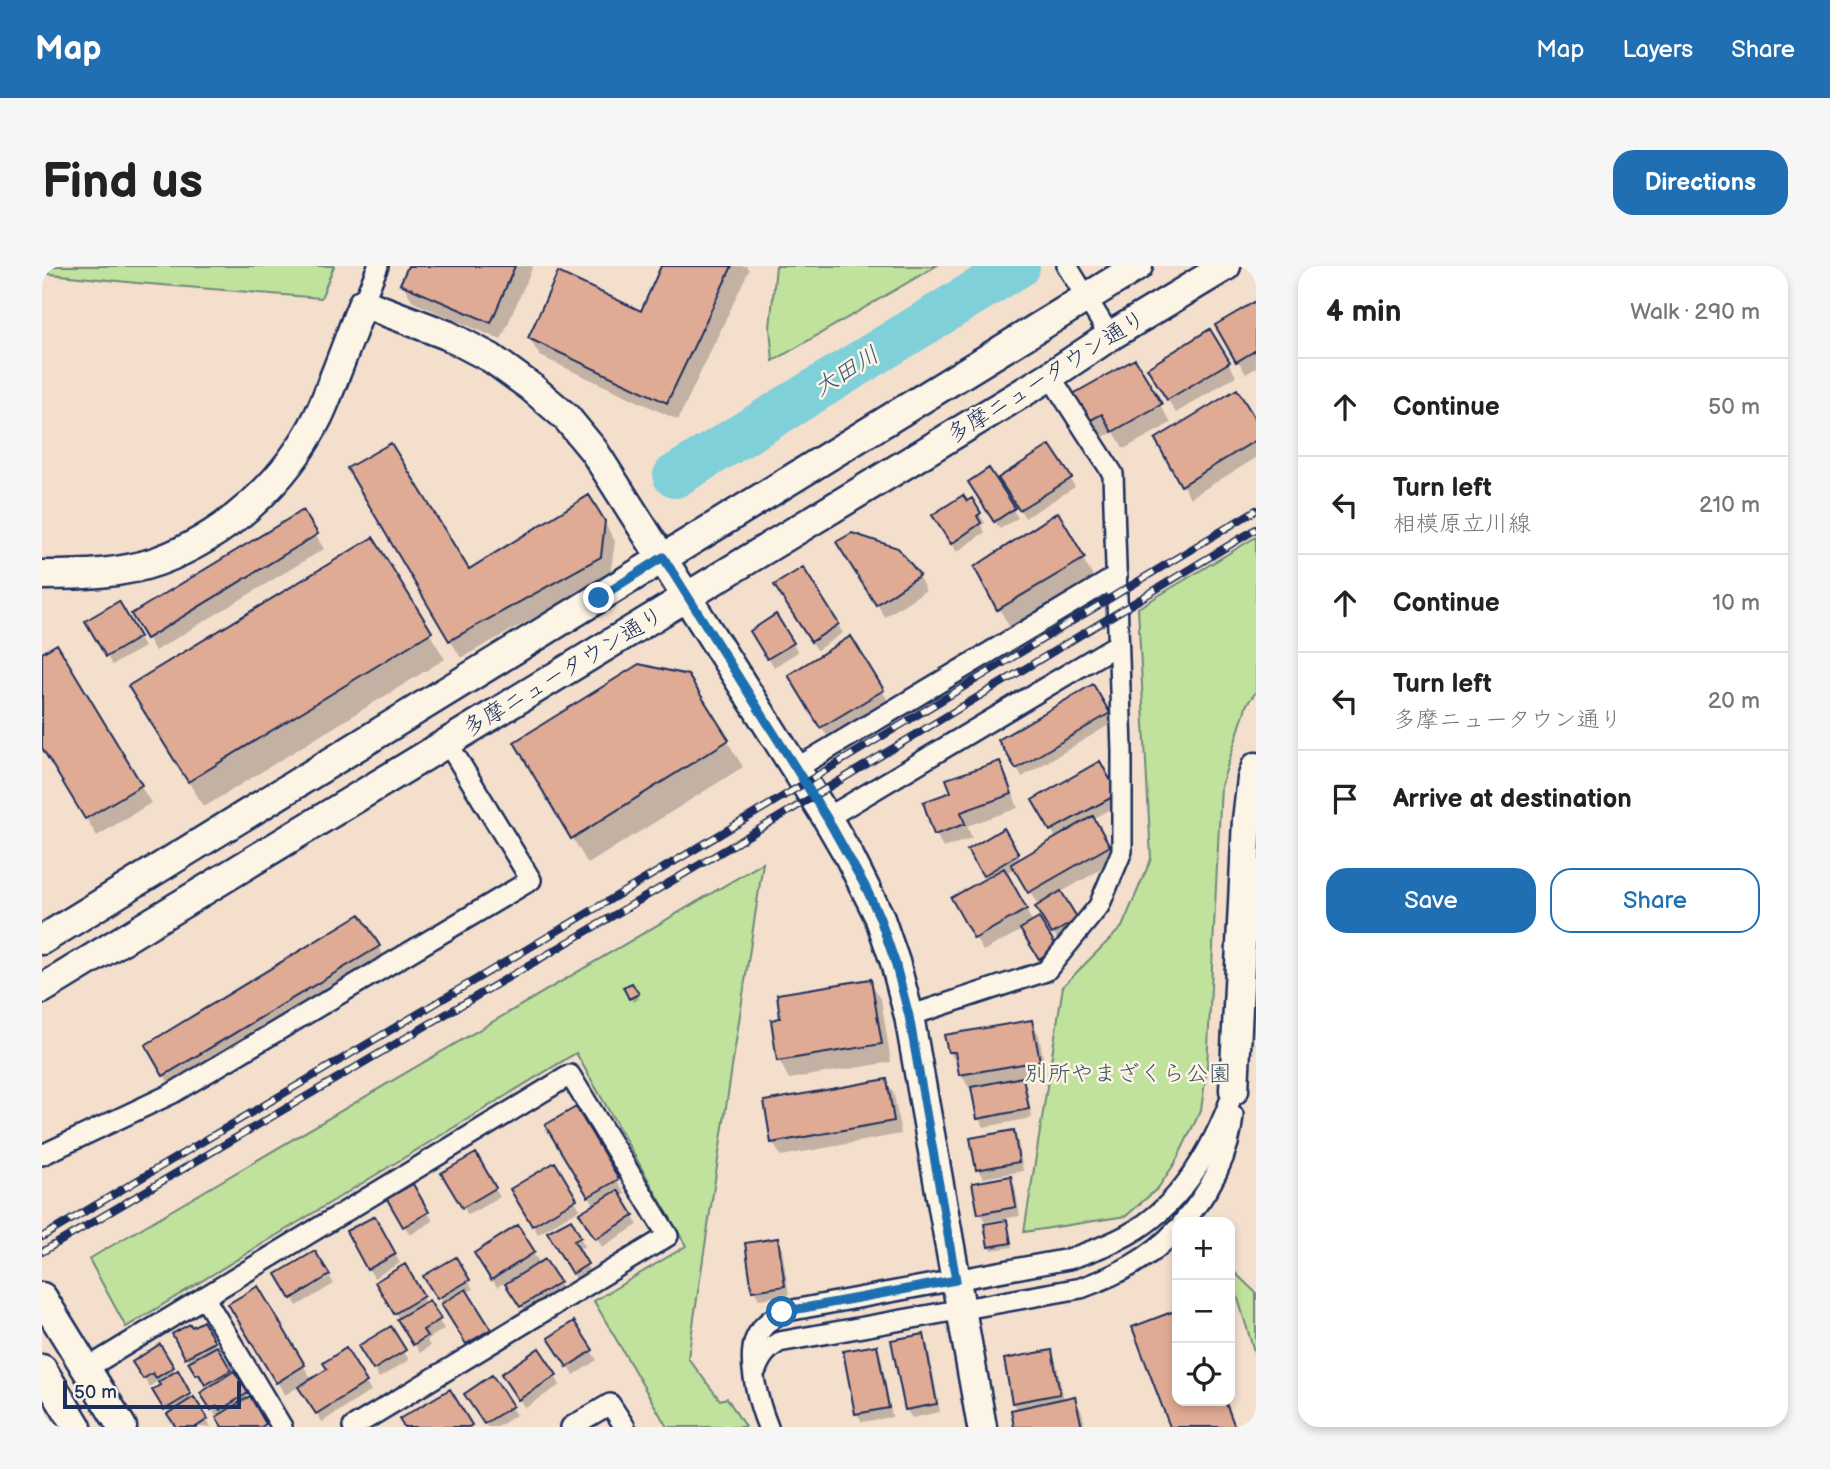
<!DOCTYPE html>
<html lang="en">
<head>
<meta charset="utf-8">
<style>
  :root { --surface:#fff; --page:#f6f6f6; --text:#222; --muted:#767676; --line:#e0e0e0; --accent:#1f6fb2 }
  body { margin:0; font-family:"Balsamiq Sans","Klee One",sans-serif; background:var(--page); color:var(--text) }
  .controls { position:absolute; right:21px; bottom:21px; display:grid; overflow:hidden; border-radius:14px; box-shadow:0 4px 10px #0003 }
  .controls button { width:63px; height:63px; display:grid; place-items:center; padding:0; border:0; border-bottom:2px solid var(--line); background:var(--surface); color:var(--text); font:35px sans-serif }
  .scale { position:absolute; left:21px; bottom:18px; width:178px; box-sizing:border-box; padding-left:7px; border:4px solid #1b2f5e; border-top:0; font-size:19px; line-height:24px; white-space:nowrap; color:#1b2f5e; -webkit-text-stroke:5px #fcf5e5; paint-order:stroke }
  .stop { position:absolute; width:21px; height:21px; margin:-16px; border:5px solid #1f6fb2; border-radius:50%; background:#fff }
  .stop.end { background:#1f6fb2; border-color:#fff; box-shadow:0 2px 7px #0008 }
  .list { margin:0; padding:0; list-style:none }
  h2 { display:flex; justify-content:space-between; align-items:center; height:91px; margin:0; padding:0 28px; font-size:30px }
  h2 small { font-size:23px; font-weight:400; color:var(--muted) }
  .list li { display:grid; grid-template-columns:46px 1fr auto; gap:21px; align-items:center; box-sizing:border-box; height:98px; padding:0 28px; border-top:2px solid var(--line) }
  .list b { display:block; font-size:26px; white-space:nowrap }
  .list p { margin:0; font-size:23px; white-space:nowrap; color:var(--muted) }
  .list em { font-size:23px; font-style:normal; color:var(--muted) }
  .actions { display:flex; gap:14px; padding:21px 28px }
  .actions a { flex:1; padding:16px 0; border:2px solid var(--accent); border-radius:21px; text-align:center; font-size:24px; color:var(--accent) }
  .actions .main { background:var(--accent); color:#fff }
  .icon { flex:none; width:38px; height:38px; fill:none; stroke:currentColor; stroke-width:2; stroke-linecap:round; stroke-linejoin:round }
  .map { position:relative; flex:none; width:1214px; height:1161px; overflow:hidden; border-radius:21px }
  header { display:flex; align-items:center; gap:42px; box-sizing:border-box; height:98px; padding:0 35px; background:var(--accent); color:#fff }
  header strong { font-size:33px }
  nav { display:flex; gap:38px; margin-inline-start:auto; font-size:24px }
  .intro { display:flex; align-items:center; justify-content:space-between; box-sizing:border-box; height:168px; padding:0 42px }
  h1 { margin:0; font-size:49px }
  .button { padding:18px 32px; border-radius:21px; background:var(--accent); color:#fff; font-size:24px; font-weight:700 }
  main { display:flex; gap:42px; padding:0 42px }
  aside { flex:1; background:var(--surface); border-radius:21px; box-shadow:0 4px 10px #0003 }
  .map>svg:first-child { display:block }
  .green { fill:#c0e29c; stroke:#6e887d; stroke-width:2 }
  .shadow { fill:#0003 }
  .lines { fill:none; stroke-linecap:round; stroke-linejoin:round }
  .river { stroke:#80d0d9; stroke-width:44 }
  .building { fill:#e0ab94; stroke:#1b2f5e; stroke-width:2 }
  .street-casing { stroke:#1b2f5e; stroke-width:24 }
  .secondary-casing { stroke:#1b2f5e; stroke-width:33 }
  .street { stroke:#fcf5e5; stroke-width:19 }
  .secondary { stroke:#fcf5e5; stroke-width:28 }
  .rail-casing { stroke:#1b2f5e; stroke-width:8 }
  .rail { stroke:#fcf5e5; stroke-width:5; stroke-dasharray:16; stroke-linecap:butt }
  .route { stroke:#1f6fb2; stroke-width:9 }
  .labels { text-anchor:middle; stroke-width:5; stroke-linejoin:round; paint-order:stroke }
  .street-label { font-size:23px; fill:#1b2f5e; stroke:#fcf5e5 }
  .park-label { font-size:23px; fill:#3c536a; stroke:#fcf5e5 }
  .water-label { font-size:24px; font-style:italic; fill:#34577d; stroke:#fcf5e5 }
</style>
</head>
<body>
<header>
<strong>Map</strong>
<nav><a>Map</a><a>Layers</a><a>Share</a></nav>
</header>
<div class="intro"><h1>Find us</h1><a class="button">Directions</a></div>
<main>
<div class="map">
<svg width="1214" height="1161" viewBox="0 0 1214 1161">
  <rect width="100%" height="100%" fill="#f4dfcd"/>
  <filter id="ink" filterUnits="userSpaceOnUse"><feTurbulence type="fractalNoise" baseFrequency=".0143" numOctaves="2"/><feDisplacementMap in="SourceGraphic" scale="14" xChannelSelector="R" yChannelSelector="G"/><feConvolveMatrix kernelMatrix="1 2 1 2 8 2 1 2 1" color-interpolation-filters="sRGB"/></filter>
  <g filter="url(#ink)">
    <path class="green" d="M0,0h292l-13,32 -184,-15 -95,-10z
      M734,0h160l-163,95 -3,-33z
      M1214,271v155l-9,12 -26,82 -14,282 -6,42 -26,53 -17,25 -32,28 -102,16 39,-246 59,-59 29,-68 -13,-251z
      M721,597l-75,495 32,42 7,-2 18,29h-78l-73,-126 92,-55 -110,-193 -450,274 -37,-68z
      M1188,1002l26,25v65l-26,-86z"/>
    <path class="shadow" d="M368,0h123l-32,74 -88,-38 -11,-19z
      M621,0h83l3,4 -71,150 -138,-64 -11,-18 112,-25z
      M1214,37v65l-10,6 -29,-48z
      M1168,66l26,44 -60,37 -27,-44z
      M1092,95l37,62 -47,26 -10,-17 -13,6 -26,-43z
      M1195,126l19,31v35l-66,40 -32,-58z
      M307,203l120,103 135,-50 11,19 -5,35 -149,82z
      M946,204l30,48 -18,11 -25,-38z
      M1028,213l5,8 -50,31 -20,-31z
      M929,235l14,22 -4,2 4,7 -28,20 -18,-28z
      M261,247l21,36 -169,102 -21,-36z
      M1015,248l41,71 -84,50 -38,-68z
      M330,273l73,120 -241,148 -58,-94z
      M855,283l21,27 8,14 -41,27 -39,-61z
      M740,329l56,30 5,8 -26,17z
      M76,337l26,44 -32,18 -25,-44z
      M734,351l22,35 -24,15 -21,-35z
      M809,372l39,66 -60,37 -40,-66z
      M15,380l94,157 -54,33 -55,-90v-91z
      M645,410l56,91 -155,97 -72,-121z
      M1050,420l22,36 -92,55 -22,-36z
      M957,497l8,13 11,32 -51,18 5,12 -29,10 -7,-14 17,-41z
      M1058,498l21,39 -28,16 24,41 -57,33 21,35 -22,14 -43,-75 -10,6 27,50 28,33 -16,10 -23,-36 -39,21 -30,-52 34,-19 -17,-29 33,-20 18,29 36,-20 -22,-40z
      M336,680l11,19 -214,129 -28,-49z
      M828,715l11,18 10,63 -102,17 -10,-19z
      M590,719l7,14 -6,3 -8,-14z
      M989,755l8,14 7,39 -24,5 5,9 5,30 -48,9 -5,-9 -6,-31 -4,1 -8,-14 -1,-9h-3l-8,-14z
      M844,815l8,13 7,40 -120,22 -8,-13z
      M533,843l50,85 -5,3 18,28 -36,22 -20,-34 13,-7 -48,-81z
      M971,866l5,9 5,30 -40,7 -5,-8z
      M433,889l25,42 -32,18 -24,-42z
      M512,899l26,44 -42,25 -26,-44z
      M968,912l5,9 5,29 -34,6v3l20,-3 6,25 -20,3 -6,-27 -6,-10z
      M371,921l20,34 -23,14 -20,-35z
      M332,952l26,45 -26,15 -26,-46z
      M528,955l15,25 -7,4 13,24 -13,8 -28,-49z
      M476,962l22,36 5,-3 19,31 -37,23 -21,-33 -9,5 -21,-33z
      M735,974l5,9 7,46 -30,4 -5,-9z
      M414,993l17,30 -6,4 28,45 -22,14 -47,-76z
      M362,1001l22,37 2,-2 16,27 -17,11 3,6 -10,7 -43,-70z
      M288,1011l4,7 -37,22 -4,-7z
      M215,1022l55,92 17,-10 16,-19 26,40 -49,31 -22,-36 -15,9 -55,-91z
      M1135,1046v89h50l9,26h-64l-38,-99z
      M161,1057l29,52 2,-1 32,53h-43l-6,-9 -14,-25 7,-4 -4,-7 -4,1 -28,-48 17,-6z
      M531,1057l24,37 -23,15 -19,-28z
      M348,1062l19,32 -30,18 -19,-32z
      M881,1070l5,9 12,67 -28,6 -6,-9z
      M117,1081l17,26h1l34,54h-34l-22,-37 8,-4 -4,-6 -10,7 -15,-25z
      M834,1081l5,9 11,61 -30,5 -5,-9z
      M1009,1086l5,9 8,39 10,-2 8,14 3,15h-69l2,-17 -5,-7z
      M513,1110l5,9 -35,23 -17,-25z
      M429,1137l40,4 5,8 -18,12h-11z"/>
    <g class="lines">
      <path class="river" d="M633,210l343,-210"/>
    </g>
    <path class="building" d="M366,0h107l-24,57 -91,-39z
      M619,0h71l-65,137 -139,-65 30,-66 83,39z
      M1214,35v49l-20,12 -21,-37z
      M1168,63l20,33 -63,38 -20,-32z
      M1093,93l27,45 -50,28 -10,-18 -13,7 -16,-27z
      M1195,123l19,31v20l-75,46 -26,-47z
      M349,177l78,126 120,-74 16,26 -4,36 -152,84 -102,-173z
      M1008,179l22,33 -53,32 -21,-32z
      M947,202l26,40 -21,14 -26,-40z
      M921,229l4,6 5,-3 9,15 -4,3 4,7 -30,21 -19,-29z
      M261,244l15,24 -172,105 -15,-25z
      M1016,246l27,46 -88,52 -23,-43z
      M810,267l46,15 22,27 -44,30 -40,-63z
      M331,271l59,95 -244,150 -60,-96z
      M761,301l36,57 -28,18 -37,-57z
      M77,335l21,36 -34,20 -21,-36z
      M734,348l18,29 -27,16 -17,-28z
      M809,370l33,54 -64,38 -32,-53z
      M15,378l85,141 -57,34 -43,-71v-95z
      M597,398l49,11 41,65 -158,99 -57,-97z
      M1051,418l17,29 -94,56 -18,-29z
      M958,495l12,33 -51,18 4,12 -31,11 -11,-33 28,-10 -5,-13z
      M1058,495l18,33 -68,37 -18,-31z
      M1051,550l17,30 -82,47 -17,-29z
      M962,562l15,26 -36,22 -16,-26z
      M962,602l23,41 -53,30 -23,-41z
      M1019,625l17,28 -26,15 -17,-27z
      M318,648l20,32 -217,130 -18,-31z
      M997,652l18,29 -18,12 -19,-30z
      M829,713l11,65 -105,17 -6,-41 9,-2 -3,-24z
      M590,717l7,11 -10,5 -6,-12z
      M990,754l8,41 -81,14 -4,-23h-7l-4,-17z
      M981,811l6,32 -52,10 -6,-32z
      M845,813l7,42 -123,22 -7,-42z
      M534,841l43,72 -31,18 -43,-72z
      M972,864l5,32 -43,8 -6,-32z
      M434,887l20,35 -34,20 -21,-35z
      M513,896l22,37 -45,27 -22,-37z
      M969,910l5,31 -38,7 -6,-31z
      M371,918l16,28 -26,15 -16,-28z
      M576,924l16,26 -39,23 -16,-26z
      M333,950l21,38 -29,16 -21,-39z
      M529,953l10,18 -7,4 14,23 -16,10 -25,-42z
      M965,954l4,23 -23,4 -4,-23z
      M476,959l17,27 -44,28 -17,-27z
      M736,972l7,48 -33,5 -7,-48z
      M273,985l15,24 -39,24 -15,-25z
      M414,991l14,23 -33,19 -14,-23z
      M503,993l15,23 -40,25 -15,-23z
      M363,998l19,32 -30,18 -19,-32z
      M216,1020l47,79 -29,18 -48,-79z
      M424,1023l25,40 -25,15 -25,-40z
      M387,1034l12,19 -18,11 4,6 -14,9 -16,-26z
      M1135,1044v91h48l10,26h-65l-38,-100z
      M161,1055l12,21 -30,16 -13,-24 18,-10 2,3z
      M532,1055l19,29 -26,17 -19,-29z
      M349,1060l15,24 -33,20 -15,-24z
      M882,1068l13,70 -32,6 -14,-70z
      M118,1078l14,23 -18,11 -3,-5 -10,6 -11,-17z
      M835,1079l12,63 -34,6 -12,-63z
      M175,1080l14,24 -26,15 -6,-11 -3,1 -8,-13z
      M304,1082l21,34 -51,32 -18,-27 29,-18 -4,-6z
      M497,1082l18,27 -39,25 -17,-26z
      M1010,1084l8,44 -48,9 -8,-44z
      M136,1104l13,24 -27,16 -12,-20 8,-5 -2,-3z
      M192,1105l14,22 -28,17 -3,-4 -6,4 -11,-17z
      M450,1109l21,31 -29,18 -20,-30z
      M408,1123l22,36 -3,2h-65l-5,-8z
      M208,1130l16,28 -5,3h-39l-6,-10z
      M1033,1130l7,31h-68l-3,-17z
      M152,1131l14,22 -12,8h-20l-9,-13z"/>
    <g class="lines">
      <g class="street-casing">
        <path id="street" d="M1025,0l43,70
          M321,37l15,-37
          M753,503l322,-193
          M785,552l291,-174
          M867,750l137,-45 53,-65 23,-55v-100l-9,-277 -63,-98
          M0,889l129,-61 360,-214 -84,-138
          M1141,956c26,-29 47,-67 50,-107
          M162,1031l78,130
          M44,1103l484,-294 98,161 -315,191
          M714,1104c5,-13 11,-21 23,-28l302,-54c36,-13 70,-30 96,-59
          M529,1161l39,-23 15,23
          M726,1161c-9,-22 -21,-64 -13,-87 5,-13 16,-21 27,-28l287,-53c20,-7 41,-14 60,-25 54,-30 85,-87 105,-144"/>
      </g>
      <g class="secondary-casing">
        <path id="secondary" d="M0,309c39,0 80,-1 116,-14 68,-25 128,-79 160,-144 6,-12 11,-26 16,-39 10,-25 19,-50 29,-75l84,32 44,23 40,29 35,30 28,34 233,367 22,38 30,60 16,46 14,54 73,411
          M0,674l1096,-674
          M0,723l1008,-613 60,-40 116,-70
          M1192,824l13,-270 5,-41 4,-12
          M0,1031l80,130
          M0,1103l35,58"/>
      </g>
      <use href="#street" class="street"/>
      <use href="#secondary" class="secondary"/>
      <g class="rail-casing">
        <path id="rail" d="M0,971l677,-402 537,-325
          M0,986l686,-404 528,-319"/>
      </g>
      <use href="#rail" class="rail"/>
    </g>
  </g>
  <g class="lines" filter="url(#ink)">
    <path class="route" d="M557,332l64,-41 164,261 39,70 13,28 16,46 14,54 47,264 -174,32"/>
  </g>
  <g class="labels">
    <g class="street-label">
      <text transform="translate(1004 110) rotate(-32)" y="8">多摩ニュータウン通り</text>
      <text transform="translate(521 405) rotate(-31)" y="8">多摩ニュータウン通り</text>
    </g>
    <g class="park-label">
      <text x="1086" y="815">別所やまざくら公園</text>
    </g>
    <g class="water-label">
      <text transform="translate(804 105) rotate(-32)" y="8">大田川</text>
    </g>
  </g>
</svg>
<div class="controls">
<button>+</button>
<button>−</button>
<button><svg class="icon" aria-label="locate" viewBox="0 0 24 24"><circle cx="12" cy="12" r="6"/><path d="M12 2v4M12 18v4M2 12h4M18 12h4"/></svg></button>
</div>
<div class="scale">50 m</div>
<div class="stop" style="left:740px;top:1046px"></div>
<div class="stop end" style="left:557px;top:332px"></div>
</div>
<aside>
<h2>4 min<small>Walk · 290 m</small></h2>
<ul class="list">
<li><svg class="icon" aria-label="ahead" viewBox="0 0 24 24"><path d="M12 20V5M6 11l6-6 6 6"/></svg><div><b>Continue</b></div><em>50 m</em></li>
<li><svg class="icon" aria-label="left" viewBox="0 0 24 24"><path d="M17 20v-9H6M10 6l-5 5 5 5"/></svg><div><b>Turn left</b><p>相模原立川線</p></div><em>210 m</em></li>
<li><svg class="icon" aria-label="ahead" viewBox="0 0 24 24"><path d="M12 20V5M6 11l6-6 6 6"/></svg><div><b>Continue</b></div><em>10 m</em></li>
<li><svg class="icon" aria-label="left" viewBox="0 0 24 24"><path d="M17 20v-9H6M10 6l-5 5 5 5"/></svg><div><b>Turn left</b><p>多摩ニュータウン通り</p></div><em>20 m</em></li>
<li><svg class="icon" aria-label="arrive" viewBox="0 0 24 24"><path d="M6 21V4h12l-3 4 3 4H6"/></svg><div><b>Arrive at destination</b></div></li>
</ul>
<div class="actions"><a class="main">Save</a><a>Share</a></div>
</aside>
</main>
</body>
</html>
